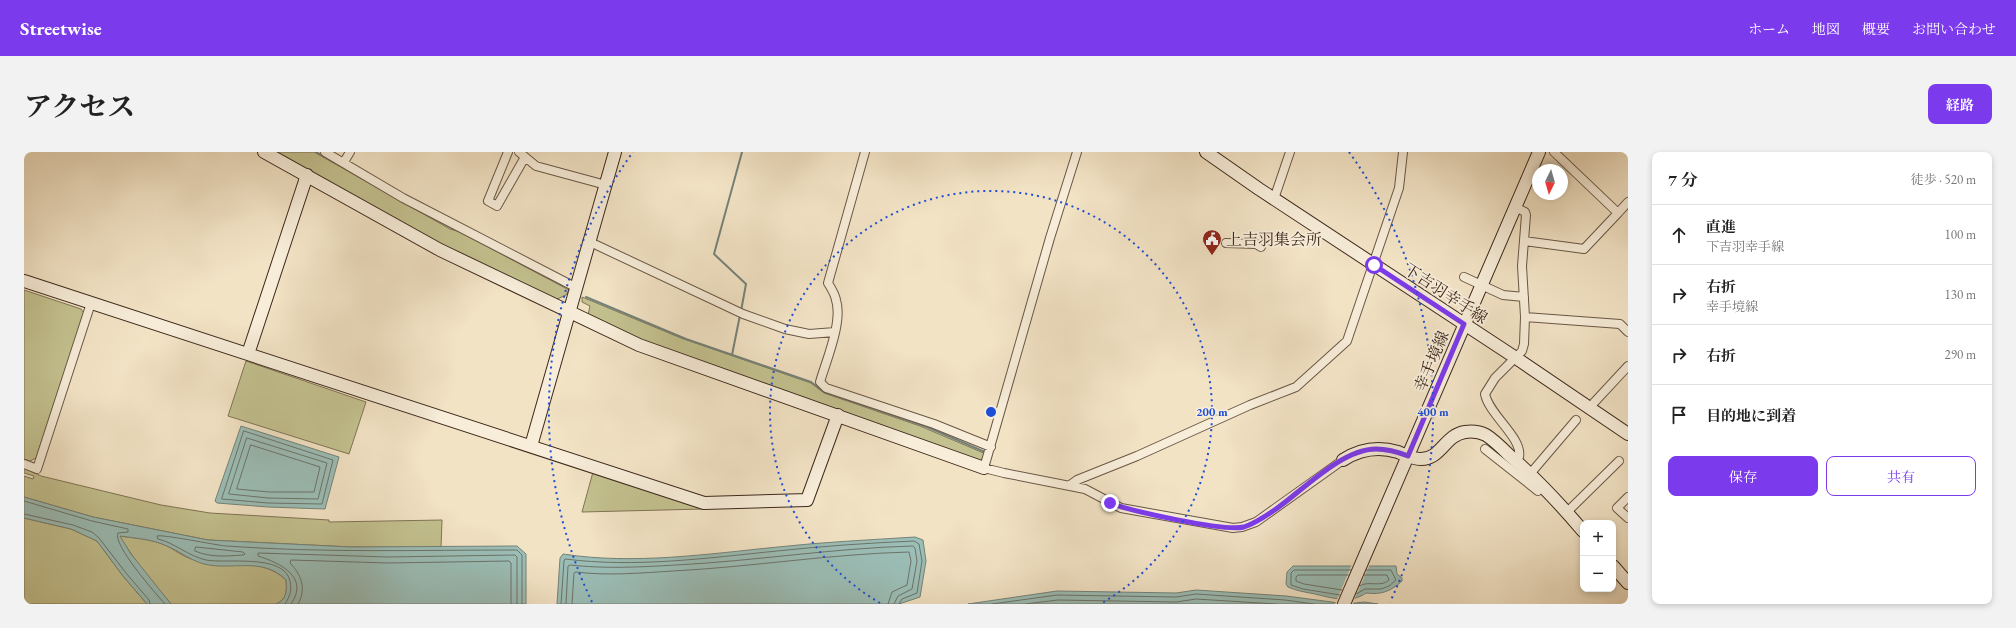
<!DOCTYPE html>
<html lang="ja">
<head>
<meta charset="utf-8">
<style>
  :root { --surface:#fff; --page:#f2f2f2; --text:#222; --muted:#767676; --line:#e0e0e0; --accent:#7c3aed }
  body { margin:0; font-family:"EB Garamond","Noto Serif JP",serif; background:var(--page); color:var(--text) }
  .controls { position:absolute; right:12px; bottom:12px; display:grid; overflow:hidden; border-radius:8px; box-shadow:0 2px 6px #0003 }
  .controls button { width:36px; height:36px; display:grid; place-items:center; padding:0; border:0; border-bottom:1px solid var(--line); background:var(--surface); color:var(--text); font:20px sans-serif }
  .compass { position:absolute; left:1508px; top:12px; width:36px; height:36px; border-radius:50%; background:var(--surface); box-shadow:0 2px 6px #0003; rotate:185deg }
  .stop { position:absolute; width:12px; height:12px; margin:-9px; border:3px solid #7c3aed; border-radius:50%; background:#fff }
  .stop.end { background:#7c3aed; border-color:#fff; box-shadow:0 1px 4px #0008 }
  .list { margin:0; padding:0; list-style:none }
  h2 { display:flex; justify-content:space-between; align-items:center; height:52px; margin:0; padding:0 16px; font-size:17px }
  h2 small { font-size:13px; font-weight:400; color:var(--muted) }
  .list li { display:grid; grid-template-columns:26px 1fr auto; gap:12px; align-items:center; box-sizing:border-box; height:60px; padding:0 16px; border-top:1px solid var(--line) }
  .list b { display:block; font-size:15px; white-space:nowrap }
  .list p { margin:0; font-size:13px; white-space:nowrap; color:var(--muted) }
  .list em { font-size:13px; font-style:normal; color:var(--muted) }
  .actions { display:flex; gap:8px; padding:12px 16px }
  .actions a { flex:1; padding:9px 0; border:1px solid var(--accent); border-radius:8px; text-align:center; font-size:14px; color:var(--accent) }
  .actions .main { background:var(--accent); color:#fff }
  .icon { flex:none; width:22px; height:22px; fill:none; stroke:currentColor; stroke-width:2; stroke-linecap:round; stroke-linejoin:round }
  .map { position:relative; flex:none; width:1604px; height:452px; overflow:hidden; border-radius:8px }
  header { display:flex; align-items:center; gap:24px; box-sizing:border-box; height:56px; padding:0 20px; background:var(--accent); color:#fff }
  header strong { font-size:19px }
  nav { display:flex; gap:22px; margin-inline-start:auto; font-size:14px }
  .intro { display:flex; align-items:center; justify-content:space-between; box-sizing:border-box; height:96px; padding:0 24px }
  h1 { margin:0; font-size:28px }
  .button { padding:10px 18px; border-radius:8px; background:var(--accent); color:#fff; font-size:14px; font-weight:700 }
  main { display:flex; gap:24px; padding:0 24px }
  aside { flex:1; background:var(--surface); border-radius:8px; box-shadow:0 2px 6px #0003 }
  .map>svg:first-child { display:block }
  .green { fill:#c3c18f; stroke:#807456 }
  .water { fill:#9bbeb7; stroke:#758279 }
  .pier { fill:#f2e3c5 }
  .lines { fill:none; stroke-linecap:round; stroke-linejoin:round }
  .shore { stroke:#6c736a; stroke-width:1 }
  .stream { stroke:#758279; stroke-width:2 }
  .street-casing { stroke:#6a5746; stroke-width:10 }
  .secondary-casing { stroke:#3d281c; stroke-width:14 }
  .street { stroke:#f7edd9; stroke-width:8 }
  .secondary { stroke:#f7edd9; stroke-width:12 }
  .route { stroke:#7c3aed; stroke-width:5 }
  .ring { fill:none; stroke:#1d4ed8; stroke-width:2; stroke-dasharray:2 4 }
  .labels { text-anchor:middle; stroke-width:3.5; stroke-linejoin:round; paint-order:stroke }
  .poi-label { font-size:16px; fill:#3d281c; stroke:#f7edd9; text-anchor:start }
  .street-label { font-size:16px; fill:#3d281c; stroke:#f7edd9 }
  .centre { fill:#1d4ed8; stroke:#f7edd9; stroke-width:2 }
  .ring-label { font-size:12px; text-anchor:middle; font-weight:bold; fill:#1d4ed8; stroke:#f7edd9; stroke-width:3.5; stroke-linejoin:round; paint-order:stroke }
</style>
</head>
<body>
<header>
<strong>Streetwise</strong>
<nav><a>ホーム</a><a>地図</a><a>概要</a><a>お問い合わせ</a></nav>
</header>
<div class="intro"><h1>アクセス</h1><a class="button">経路</a></div>
<main>
<div class="map">
<svg width="1604" height="452" viewBox="0 0 1604 452">
  <rect width="100%" height="100%" fill="#f2e3c5"/>
  <filter id="stains"><feTurbulence type="fractalNoise" baseFrequency=".005" numOctaves="4"/><feColorMatrix values="0 0 0 0 .2 0 0 0 0 .09 0 0 0 0 .02 0 0 0 .5 -.17"/></filter>
  <radialGradient id="worn" r=".72"><stop offset=".6" stop-color="#630" stop-opacity="0"/><stop offset="1" stop-color="#630" stop-opacity=".3"/></radialGradient>
  <path class="green" d="M248,0h42l136,77 10,3 109,58 -3,5 -11,5 -108,-52z
    M0,138l57,19 3,4 -48,145 -6,3 -6,-2z
    M558,145l99,41 130,45 13,10 96,33 66,28 -2,6 -4,2 -342,-122 -50,-25 2,-9 -8,-4z
    M222,209l120,41 -17,52 -121,-38z
    M0,316l17,8 120,29 49,8 119,7v2l113,-2 -1,27h-90l-143,-7 -115,-23 -69,-20v-21l9,3 1,-3 -10,-3z
    M569,320l111,37 -122,3z
    M0,366l47,11 26,12 26,35 24,28h-123z
    M95,384c14,2 33,3 46,9 9,4 19,13 30,15 30,6 67,-3 91,20 1,11 1,19 -10,24h-105l-24,-27z"/>
  <path class="water" d="M217,274l98,31 -14,52 -57,-2 -51,-4 -2,-2z
    M0,345l69,20 115,23 143,7 166,-1 9,8v50h-250c11,-5 11,-13 10,-24 -24,-24 -53,-9 -82,-16 -15,-4 -27,-15 -42,-20 -13,-5 -28,-6 -42,-8l11,18 40,50h-24l-24,-28 -26,-35 -26,-12 -47,-11z
    M891,385l8,3 3,21 -6,36 -21,7h-342l3,-46 3,-4c71,11 144,0 215,-7 45,-5 91,-7 137,-10z
    M1269,414h103l1,8 5,4v3c-11,10 -20,14 -36,12 -15,11 -34,5 -51,1 -10,-2 -18,-3 -27,-7l-2,-3 1,-12z
    M1172,438l90,6 61,8 17,-2 14,2h-410l89,-13 119,2z"/>
  <path class="pier" d="M1328,412h18l-16,36 -12,1h12l-1,3h-18z"/>
  <g class="lines">
    <path class="shore" d="M220,279l89,29 -11,44 -54,-1 -46,-4z
      M223,286l80,25 -9,36 -50,-1 -39,-4z
      M227,293l69,22 -6,25h-45l-32,-3z
      M0,349l68,20 36,8v3l-10,1c-6,11 38,61 47,71
      M0,362l49,11 19,7 7,6 27,35 23,27 1,4
      M172,395l47,5 2,2 -2,1c-16,1 -32,3 -48,-4z
      M1335,434c9,-6 22,2 30,-6l-2,-5h-23
      M1318,438l-38,-6 -8,-3v-4l2,-2h51
      M1332,442l9,-5h16l8,-3 7,-6 -5,-10h-25
      M1316,443l-37,-6 -12,-4v-12l3,-3h57
      M261,452c5,-8 7,-13 5,-23 -6,-28 -65,-17 -84,-21 -18,-4 -31,-17 -48,-21l-1,-3c5,-2 58,9 69,10 97,7 194,4 291,4l5,5v49
      M267,452c19,-27 -11,-41 -33,-48v-3l130,4 127,-2 2,2v47
      M274,452c9,-15 3,-30 -8,-41l1,-3 97,3 121,-2 2,2v41
      M537,452l3,-43 1,-2c71,9 142,-1 212,-8 46,-5 92,-8 137,-10l5,3 3,17 -5,32 -15,6 -3,5
      M542,452l2,-38 2,-1c36,4 71,2 106,0 79,-4 158,-17 237,-19l2,2 2,13 -5,28 -14,7 -4,8
      M548,452l2,-31 2,-1c32,4 64,1 97,-1 78,-4 157,-17 236,-19l2,9 -4,24 -15,7 -4,12
      M968,452l65,-9 119,2 20,-3 89,6 29,4
      M1001,452l33,-4 118,2 20,-3 80,5"/>
    <path class="stream" d="M292,0l19,11
      M402,62l30,16
      M496,111l45,23
      M562,145l100,42 125,43 13,10 103,35 58,25
      M717,159l5,-27 -32,-30 28,-102
      M708,203l8,-40"/>
    <g class="street-casing">
      <path id="street" d="M301,0l78,46 174,90
        M484,0l-20,49 9,5 28,-49
        M495,0l17,14 70,19
        M841,0l-37,131c3,5 7,11 8,17 7,22 -10,61 -16,82l6,6 108,36 57,23
        M1053,0l-27,86 -66,230 20,5 81,16 36,19 112,20 9,-1 14,-5 87,-62
        M1530,0l64,61 10,-11
        M320,10l6,-10
        M1250,47l16,-47
        M1491,55l10,5 1,3 -4,51 3,51 -1,27 -2,7 -27,27 -10,16c4,21 38,44 34,63l-3,3
        M1500,89l60,8 34,-36
        M566,90l153,72 42,15 24,5 26,-2
        M1202,91l30,1 5,3
        M1440,125l39,18 21,2
        M1501,165l95,7 8,8
        M1565,256l39,-42
        M1461,297l53,42
        M0,312l13,5 54,-166
        M1506,322l46,-54
        M1046,333l7,-5 60,-24 113,-51 46,-18 51,-46 52,-153 4,-36
        M1604,345l-11,11 11,10
        M1543,360l52,-51"/>
    </g>
    <g class="secondary-casing">
      <path id="secondary" d="M240,0l176,98 199,95 345,123
        M1182,0l53,37 257,169 112,76
        M0,129l680,222 103,-3 31,-85
        M224,202l59,-179
        M507,294l84,-294
        M1319,308c17,-11 35,-14 55,-8 7,3 15,7 23,7 20,0 24,-24 44,-27 7,-1 15,0 21,3 8,5 16,13 23,20 27,23 51,49 74,76
        M1589,414l15,17
        M1320,452l195,-452"/>
    </g>
    <use href="#street" class="street"/>
    <use href="#secondary" class="secondary"/>
  </g>
  <g class="lines">
    <path class="route" d="M1086,351c21,8 114,29 134,24 12,-4 22,-11 32,-18 27,-19 66,-60 100,-60 11,0 22,3 32,7l56,-132 -90,-59"/>
  </g>
  <g class="ring">
    <path d="M856 451A221 221 0 1 1 1078 451"/>
    <path d="M568 450A442 442 0 0 1 609 0M1325 0A442 442 0 0 1 1366 450"/>
  </g>
  <defs>
    <g id="civic-pin" transform="scale(1)"><path d="M0 17L-7.5 6A9.5 9.5 0 1 1 7.5 6Z" fill="#8f2418" stroke="#f7edd9"/><path d="M-.6-6.5H3V-4.5H.6V-3L4-1V1h2V6H-6V1h2V-1L-.6-3ZM-1.2 2.5V6h2.4V2.5Z" fill="#fff"/></g>
  </defs>
  <g fill-rule="evenodd">
    <use href="#civic-pin" x="1188" y="87"/>
  </g>
  <g class="labels">
    <g class="poi-label">
      <text x="1202" y="93">上吉羽集会所</text>
    </g>
    <g class="street-label">
      <text transform="translate(1422 141) rotate(33)" y="6">下吉羽幸手線</text>
      <text transform="translate(1407 209) rotate(-67)" y="6">幸手境線</text>
    </g>
  </g>
  <circle cx="967" cy="260" r="6" class="centre"/>
  <g class="ring-label">
    <text x="1188" y="264">200 m</text>
    <text x="1409" y="264">400 m</text>
  </g>
  <rect width="100%" height="100%" filter="url(#stains)"/>
  <rect width="100%" height="100%" fill="url(#worn)"/>
</svg>
<div class="controls">
<button>+</button>
<button>−</button>
</div>
<svg class="compass" viewBox="-18 -18 36 36"><path d="M0-13l5 13h-10z" fill="#e53935"/><path d="M0 13l5-13h-10z" fill="#767676"/></svg>
<div class="stop" style="left:1350px;top:113px"></div>
<div class="stop end" style="left:1086px;top:351px"></div>
</div>
<aside>
<h2>7 分<small>徒歩 · 520 m</small></h2>
<ul class="list">
<li><svg class="icon" aria-label="ahead" viewBox="0 0 24 24"><path d="M12 20V5M6 11l6-6 6 6"/></svg><div><b>直進</b><p>下吉羽幸手線</p></div><em>100 m</em></li>
<li><svg class="icon" aria-label="right" viewBox="0 0 24 24"><path d="M7 20v-9h11M14 6l5 5-5 5"/></svg><div><b>右折</b><p>幸手境線</p></div><em>130 m</em></li>
<li><svg class="icon" aria-label="right" viewBox="0 0 24 24"><path d="M7 20v-9h11M14 6l5 5-5 5"/></svg><div><b>右折</b></div><em>290 m</em></li>
<li><svg class="icon" aria-label="arrive" viewBox="0 0 24 24"><path d="M6 21V4h12l-3 4 3 4H6"/></svg><div><b>目的地に到着</b></div></li>
</ul>
<div class="actions"><a class="main">保存</a><a>共有</a></div>
</aside>
</main>
</body>
</html>
